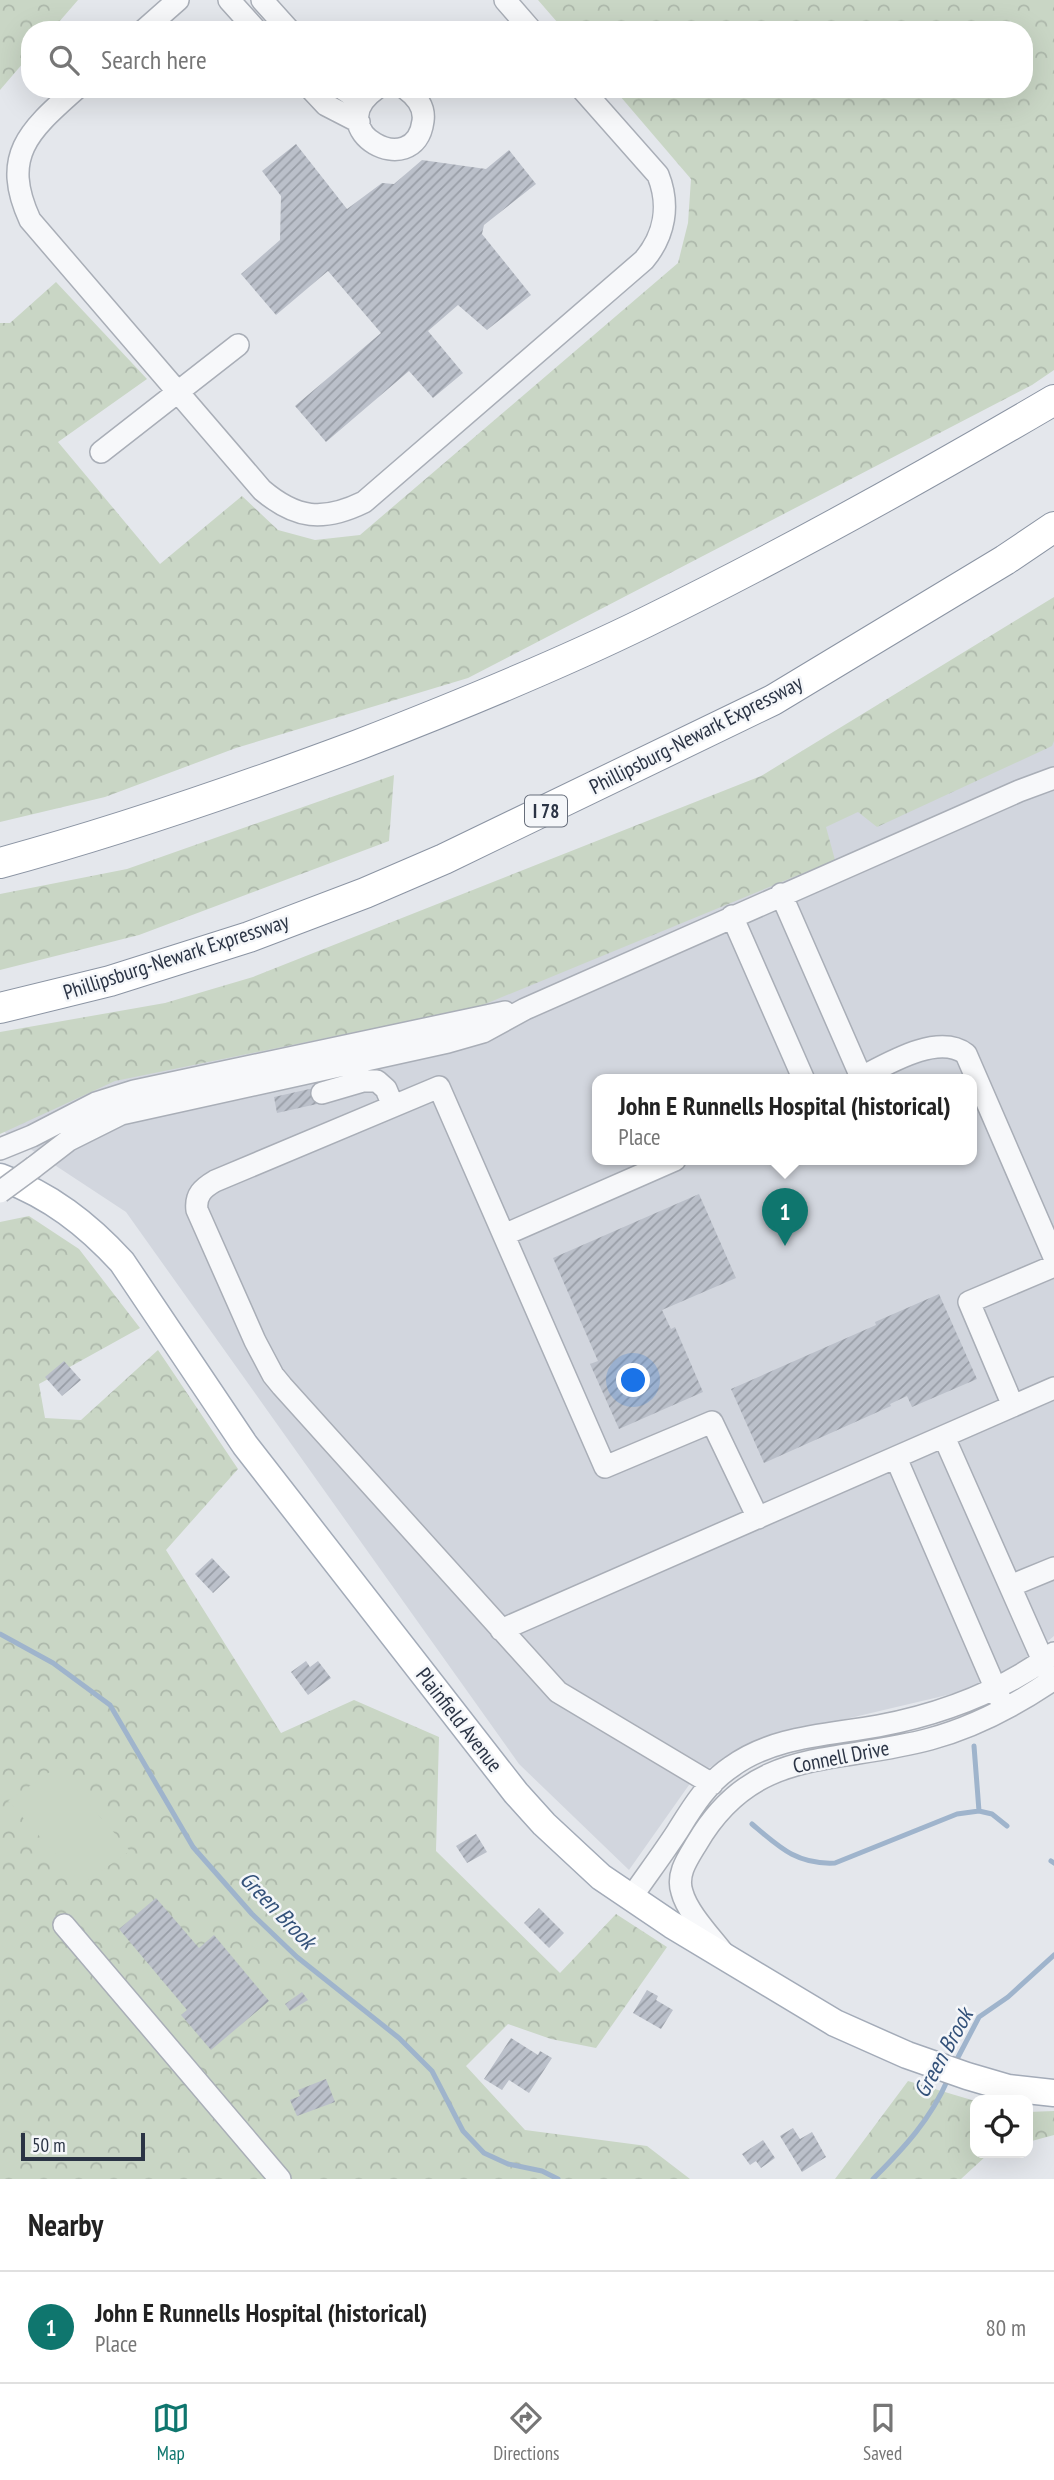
<!DOCTYPE html>
<html lang="en">
<head>
<meta charset="utf-8">
<style>
  :root { --surface:#fff; --page:#f6f6f6; --text:#222; --muted:#767676; --line:#e0e0e0; --accent:#0f766e }
  body { margin:0; font-family:"PT Sans Narrow",sans-serif; background:var(--page); color:var(--text) }
  .controls { position:absolute; right:21px; bottom:21px; display:grid; overflow:hidden; border-radius:14px; box-shadow:0 7px 28px #0002 }
  .controls button { width:63px; height:63px; display:grid; place-items:center; padding:0; border:0; border-bottom:2px solid var(--line); background:var(--surface); color:var(--text); font:35px sans-serif }
  .scale { position:absolute; left:21px; bottom:18px; width:124px; box-sizing:border-box; padding-left:7px; border:4px solid #2b3445; border-top:0; font-size:19px; line-height:24px; white-space:nowrap; color:#2b3445; -webkit-text-stroke:5px #f4f6f9; paint-order:stroke }
  .you { position:absolute; left:634px; top:1381px; width:24px; height:24px; margin:-18px; border:5px solid #fff; border-radius:50%; background:#1a73e8; box-shadow:0 0 0 10px #1a73e833 }
  .badge { display:grid; place-items:center; width:46px; height:46px; border-radius:50%; background:var(--accent); color:#fff; font-size:23px; font-weight:700 }
  .pin { position:absolute; translate:-50% -58px; filter:drop-shadow(0 2px 4px #0008) }
  .pin::after { content:''; position:absolute; top:37px; width:24px; height:21px; background:inherit; clip-path:polygon(0 0,100% 0,50% 100%) }
  .popup { position:absolute; left:592px; top:1074px; width:385px; height:91px; box-sizing:border-box; display:grid; place-content:center; border-radius:14px; background:var(--surface); filter:drop-shadow(0 2px 5px #0005); font-size:23px; white-space:nowrap; color:var(--muted) }
  .popup b { font-size:26px; color:var(--text) }
  .popup::after { content:''; position:absolute; left:50%; top:100%; margin-left:-14px; border:14px solid transparent; border-top-color:var(--surface) }
  .list { margin:0; padding:0; list-style:none }
  h2 { display:flex; justify-content:space-between; align-items:center; height:91px; margin:0; padding:0 28px; font-size:30px }
  h2 small { font-size:23px; font-weight:400; color:var(--muted) }
  .list li { display:grid; grid-template-columns:46px 1fr auto; gap:21px; align-items:center; box-sizing:border-box; height:112px; padding:0 28px; border-top:2px solid var(--line) }
  .list b { display:block; font-size:26px; white-space:nowrap }
  .list p { margin:0; font-size:23px; white-space:nowrap; color:var(--muted) }
  .list em { font-size:23px; font-style:normal; color:var(--muted) }
  .icon { flex:none; width:38px; height:38px; fill:none; stroke:currentColor; stroke-width:2; stroke-linecap:round; stroke-linejoin:round }
  .map { position:relative; flex:none; width:1054px; height:2179px; overflow:hidden }
  .search { position:absolute; background:var(--surface); box-shadow:0 7px 28px #0002; left:21px; right:21px; top:21px; height:77px; display:flex; align-items:center; gap:18px; box-sizing:border-box; padding:0 24px; border-radius:28px; color:var(--muted); font-size:26px }
  .sheet { height:203px; background:var(--surface) }
  nav { display:flex; justify-content:space-around; align-items:center; box-sizing:border-box; height:98px; border-top:2px solid var(--line); background:var(--surface); font-size:19px; color:var(--muted) }
  nav a { display:grid; justify-items:center; gap:4px }
  nav .on { color:var(--accent) }
  .map>svg:first-child { display:block }
  .built { fill:#d2d6de; fill-rule:evenodd }
  .forest { fill:url(#forest-crowns) }
  .garden { fill:#c9d6c5 }
  .lines { fill:none; stroke-linecap:round; stroke-linejoin:round }
  .stream { stroke:#9fb4cc; stroke-width:5 }
  .building { fill:url(#building-hatch) }
  .minor-casing { stroke:#a9aeb7; stroke-width:24 }
  .major-casing { stroke:#a3abb8; stroke-width:29 }
  .highway-casing { stroke:#8b94a3; stroke-width:32 }
  .minor { stroke:#f7f8fa; stroke-width:21 }
  .major { stroke:#fff; stroke-width:26 }
  .highway { stroke:#fff; stroke-width:30 }
  .minor-bridge-casing { stroke:#a9aeb7; stroke-width:24; stroke-linecap:butt }
  .minor-bridge { stroke:#f7f8fa; stroke-width:21 }
  .labels { text-anchor:middle; stroke-width:5; stroke-linejoin:round; paint-order:stroke }
  .shield { fill:#f4f6f9; stroke:#676e7b; stroke-width:2 }
  .shield-label { font-size:19px; font-weight:bold; fill:#2b3445 }
  .street-label { font-size:21px; fill:#2b3445; stroke:#f4f6f9 }
  .water-label { font-size:23px; font-style:italic; fill:#34527a; stroke:#f4f6f9 }
</style>
</head>
<body>
<div class="map">
<svg width="1054" height="2179" viewBox="0 0 1054 2179">
  <defs>
    <pattern id="forest-crowns" width="20" height="18" patternUnits="userSpaceOnUse" patternTransform="scale(1.75)"><rect width="20" height="18" fill="#c9d6c5"/><path d="M2 6a3 3 0 1 1 6 0M12 15a3 3 0 1 1 6 0" fill="none" stroke="#adb8ab"/></pattern>
    <pattern id="building-hatch" width="6" height="6" patternUnits="userSpaceOnUse" patternTransform="scale(1.75)"><rect width="6" height="6" fill="#bbc0ca"/><path d="M-1 1l2-2M0 6l6-6M5 7l2-2" fill="none" stroke="#989da6"/></pattern>
  </defs>
  <rect width="100%" height="100%" fill="#e4e7ec"/>
  <path class="built" d="M1054,723v913l-38,32 -56,24 -199,47 -65,36 -67,95 -110,-106 -393,-552 -126,-83v-25zM598,1080h374v80h-374z"/>
  <path class="forest" d="M0,0h78l-26,30h-22v25l-30,35z
    M538,0h516v370l-22,15 -564,293 -232,70 -131,49 -105,25v-499h10l46,-41 91,97 -89,63 102,122 82,-68 36,34 37,10 45,-5 318,-272 10,-40 3,-44 -77,-90h410v-59h-460z
    M1054,597v144l-2,5 -175,81 -19,-15 -32,15 9,33 -357,147 -363,74 -115,53v-102l165,-29 88,-26 508,-201z
    M394,775l-5,66 -250,94 -139,35v-76l127,-25z
    M29,1216l50,33 61,79 -101,56 6,34 36,2 77,-70 80,119 -72,81 115,183 73,-33 85,37 -3,114 124,122 56,-59 51,33 -71,101 -45,-9 -43,-15 -42,42 59,64 122,16 43,33h-690v-957z
    M908,2081l67,20v52h19l-7,2 -26,24h-126z
    M1054,2111v24l-26,7v-30z"/>
  <path class="garden" d="M57,1767l73,84 -48,33 -74,-83z"/>
  <g class="lines">
    <path class="stream" d="M0,1634l53,29 57,42 83,142 59,67 45,43 102,81 33,33 31,60 21,22 24,11 34,7 16,8
      M974,1746l5,65
      M752,1824c27,23 45,41 83,39l122,-49 22,-3 13,3 15,12
      M1051,1861l3,2
      M955,2063l24,-46 29,-20 46,-42
      M873,2179c31,-31 58,-60 75,-100"/>
  </g>
  <path class="building" d="M296,144l51,65 35,-26 12,1 28,-24 64,9 23,-19 27,34 -52,41 -2,9 49,61 -44,35 -29,-25 -30,26 35,42 -30,25 -24,-27 -83,71 -31,-36 86,-73 -53,-62 -52,44 -35,-41 39,-34 1,-44 -19,-25z
    M314,1088l3,16 -40,9 -3,-16z
    M699,1194l37,84 -74,32 9,19 4,-2 28,65 -84,37 -29,-65 8,-3 -45,-103z
    M939,1294l38,85 -65,28 -5,-11 -17,8 1,2 -127,57 -33,-74 145,-64 -1,-3z
    M64,1361l17,19 -19,16 -17,-19z
    M212,1558l18,19 -17,16 -18,-19z
    M306,1661l4,6 8,-6 13,17 -23,17 -17,-23z
    M476,1834l11,18 -20,11 -11,-17z
    M156,1898l43,50 15,-13 55,66 -58,49 -30,-35 6,-5 -68,-81z
    M539,1908l25,25 -15,15 -25,-25z
    M647,1990l11,6 -2,4 17,10 -12,19 -28,-16z
    M302,1992l6,8 -18,11 -5,-7z
    M511,2038l27,17 2,-4 12,7 -23,35 -20,-13 -7,10 -18,-11z
    M326,2079l9,23 -38,14 -7,-16 10,-4 -2,-6z
    M793,2128l7,11 12,-7 14,25 -24,15 -22,-36z
    M763,2140l12,18 -14,10 -5,-7 -6,4 -8,-11z"/>
  <g class="lines">
    <g class="minor-casing">
      <path id="minor" d="M229,0l27,30
        M262,0l27,30
        M505,0l26,30
        M144,30l34,-30
        M76,89c-46,41 -76,66 -46,131l232,270c34,29 61,32 102,12l280,-242c21,-25 26,-55 14,-85l-76,-86
        M311,89l15,16 33,17
        M343,89l19,13
        M376,89c-58,41 39,94 47,32 2,-14 -6,-24 -17,-32
        M101,452l137,-107
        M781,894l80,183
        M732,916l72,164
        M856,1080c28,-14 81,-48 110,-26l88,203
        M322,1093l41,-12h14l9,8 7,17
        M0,1149l32,-13 64,-33 38,-12 371,-79
        M34,1167l35,-27 52,-26 327,-72 35,-10 42,-23 494,-218 35,-13
        M504,1235l171,-75
        M1013,1406l-44,-104 85,-36
        M944,1437l104,235
        M896,1458l105,243
        M1010,1586l44,-18
        M501,1630l553,-242
        M712,1784l-154,-92 -276,-306 -9,-11 -18,-34 -58,-131c-2,-15 6,-22 18,-29l224,-94 166,380 107,-45 46,96
        M631,1898c15,-22 31,-43 46,-66 15,-24 29,-48 54,-65 42,-31 98,-32 147,-41 64,-12 124,-35 176,-73
        M64,1925l216,254
        M724,1954c-13,-17 -37,-42 -42,-62 -6,-18 6,-34 15,-49 57,-98 138,-78 233,-104 44,-12 86,-34 124,-60"/>
    </g>
    <g class="major-casing">
      <path id="major" d="M0,1177c50,18 87,47 122,85l123,183 271,348 28,31 57,53 71,48 163,98 72,32 60,21 41,12 46,5"/>
    </g>
    <g class="highway-casing">
      <path id="highway" d="M0,863c122,-33 240,-74 358,-118 98,-38 194,-77 288,-123 139,-68 275,-144 408,-222
        M0,1008l110,-27 139,-44 116,-44 79,-34 329,-159 232,-140 49,-33"/>
    </g>
    <use href="#minor" class="minor"/>
    <use href="#major" class="major"/>
    <use href="#highway" class="highway"/>
    <g class="minor-bridge-casing">
      <path id="minor-bridge" d="M0,1192l34,-25"/>
    </g>
    <use href="#minor-bridge" class="minor-bridge"/>
  </g>
  <g class="labels">
    <rect class="shield" x="525" y="795.5" width="42" height="31" rx="5"/>
    <g class="shield-label">
      <text x="546" y="818">I 78</text>
    </g>
    <g class="street-label">
      <text transform="translate(696 735) rotate(-27)" y="7">Phillipsburg-Newark Expressway</text>
      <text transform="translate(176 957) rotate(-18)" y="7">Phillipsburg-Newark Expressway</text>
      <text transform="translate(459 1720) rotate(52)" y="7">Plainfield Avenue</text>
      <text transform="translate(841 1757) rotate(-11)" y="7">Connell Drive</text>
    </g>
    <g class="water-label">
      <text transform="translate(278 1910) rotate(46)" y="8">Green Brook</text>
      <text transform="translate(943 2053) rotate(-61)" y="8">Green Brook</text>
    </g>
  </g>
</svg>
<div class="controls">
<button><svg class="icon" aria-label="locate" viewBox="0 0 24 24"><circle cx="12" cy="12" r="6"/><path d="M12 2v4M12 18v4M2 12h4M18 12h4"/></svg></button>
</div>
<div class="scale">50 m</div>
<div class="you"></div>
<div class="pin badge" style="left:785px;top:1246px">1</div>
<div class="popup"><b>John E Runnells Hospital (historical)</b>Place</div>
<div class="search"><svg class="icon" aria-label="search" viewBox="0 0 24 24"><circle cx="10" cy="10" r="6"/><path d="M15 15l6 6"/></svg>Search here</div>
</div>
<section class="sheet">
<h2>Nearby<small></small></h2>
<ul class="list">
<li><span class="badge">1</span><div><b>John E Runnells Hospital (historical)</b><p>Place</p></div><em>80 m</em></li>
</ul>
</section>
<nav>
<a class="on"><svg class="icon" aria-label="map" viewBox="0 0 24 24"><path d="M3 6l6-2 6 2 6-2v14l-6 2-6-2-6 2zM9 4v14M15 6v14"/></svg>Map</a>
<a><svg class="icon" aria-label="directions" viewBox="0 0 24 24"><path d="M12 3l9 9-9 9-9-9zM9 14v-3h6M13 9l2 2-2 2"/></svg>Directions</a>
<a><svg class="icon" aria-label="saved" viewBox="0 0 24 24"><path d="M7 4h10v16l-5-4-5 4z"/></svg>Saved</a>
</nav>
</body>
</html>
